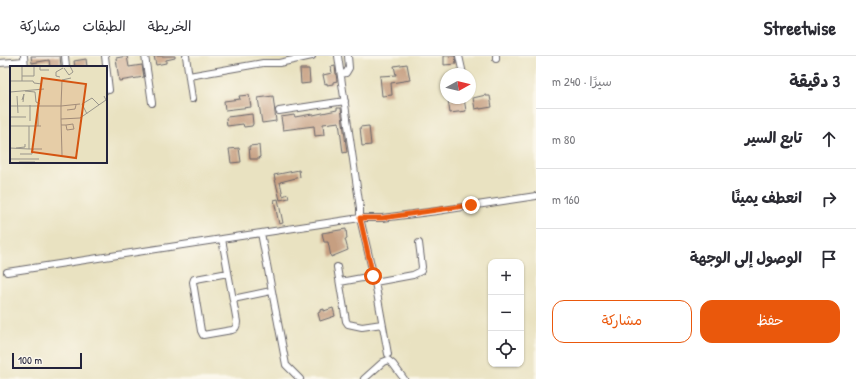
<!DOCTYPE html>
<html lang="ar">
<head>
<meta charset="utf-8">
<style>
  :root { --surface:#fff; --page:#f2f2f3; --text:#2b2b33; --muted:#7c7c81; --line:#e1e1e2; --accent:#ea580c }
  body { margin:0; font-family:"Patrick Hand","Playpen Sans Arabic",sans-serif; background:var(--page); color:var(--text); direction:rtl }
  .controls { position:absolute; right:12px; bottom:12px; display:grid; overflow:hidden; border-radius:8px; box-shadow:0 1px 3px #0004 }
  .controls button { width:36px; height:36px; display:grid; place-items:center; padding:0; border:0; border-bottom:1px solid var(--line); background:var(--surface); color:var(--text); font:20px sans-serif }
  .compass { position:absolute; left:440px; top:12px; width:36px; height:36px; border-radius:50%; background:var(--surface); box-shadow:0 1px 3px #0004; rotate:82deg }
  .scale { position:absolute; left:12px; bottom:10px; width:70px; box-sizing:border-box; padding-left:4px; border:2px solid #22223b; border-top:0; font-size:11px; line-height:14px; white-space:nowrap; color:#22223b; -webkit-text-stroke:3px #fbf7ec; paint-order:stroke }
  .stop { position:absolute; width:12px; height:12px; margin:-9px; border:3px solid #ea580c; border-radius:50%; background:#fff }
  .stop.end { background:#ea580c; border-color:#fff; box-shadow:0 1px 4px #0008 }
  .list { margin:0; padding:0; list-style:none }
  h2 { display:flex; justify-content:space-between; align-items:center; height:52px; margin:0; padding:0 16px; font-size:17px }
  h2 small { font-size:13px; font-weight:400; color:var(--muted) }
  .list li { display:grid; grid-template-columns:26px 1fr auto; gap:12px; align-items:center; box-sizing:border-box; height:60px; padding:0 16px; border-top:1px solid var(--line) }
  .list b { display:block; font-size:15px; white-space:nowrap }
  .list em { font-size:13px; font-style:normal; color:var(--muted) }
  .actions { display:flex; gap:8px; padding:12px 16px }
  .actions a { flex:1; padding:9px 0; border:1px solid var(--accent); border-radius:12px; text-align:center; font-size:14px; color:var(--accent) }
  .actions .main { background:var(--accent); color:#fff }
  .icon { flex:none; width:22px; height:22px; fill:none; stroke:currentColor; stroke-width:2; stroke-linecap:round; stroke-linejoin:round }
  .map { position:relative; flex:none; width:536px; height:323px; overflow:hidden; direction:ltr }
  header { display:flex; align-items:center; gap:24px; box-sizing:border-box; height:56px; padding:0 20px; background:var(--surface); border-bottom:1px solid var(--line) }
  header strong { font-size:19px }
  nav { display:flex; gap:22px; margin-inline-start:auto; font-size:14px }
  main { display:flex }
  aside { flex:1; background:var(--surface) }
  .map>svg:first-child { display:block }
  .building { fill:#c69f81 }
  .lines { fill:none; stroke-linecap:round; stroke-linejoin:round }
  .minor-casing { stroke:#68656a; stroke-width:8 }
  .minor { stroke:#fff; stroke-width:6 }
  .route { stroke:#ea580c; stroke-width:5 }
  .inset-road { fill:none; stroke:#99958b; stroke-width:1 }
  .view { fill:#d45411; fill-opacity:0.15; stroke:#d45411; stroke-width:2 }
  .inset-edge { fill:none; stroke:#22223b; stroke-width:2 }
</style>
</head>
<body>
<header>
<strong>Streetwise</strong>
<nav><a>الخريطة</a><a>الطبقات</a><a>مشاركة</a></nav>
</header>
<main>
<aside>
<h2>3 دقيقة<small>سيرًا · 240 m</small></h2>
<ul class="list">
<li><svg class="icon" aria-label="ahead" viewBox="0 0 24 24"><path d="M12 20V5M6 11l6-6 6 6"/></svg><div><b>تابع السير</b></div><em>80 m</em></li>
<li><svg class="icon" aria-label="right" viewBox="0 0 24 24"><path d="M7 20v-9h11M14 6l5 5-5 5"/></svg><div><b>انعطف يمينًا</b></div><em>160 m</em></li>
<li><svg class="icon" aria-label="arrive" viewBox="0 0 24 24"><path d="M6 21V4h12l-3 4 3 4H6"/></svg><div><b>الوصول إلى الوجهة</b></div></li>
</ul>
<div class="actions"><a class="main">حفظ</a><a>مشاركة</a></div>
</aside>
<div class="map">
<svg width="536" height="323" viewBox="0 0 536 323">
  <rect width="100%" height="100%" fill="#fbf7ec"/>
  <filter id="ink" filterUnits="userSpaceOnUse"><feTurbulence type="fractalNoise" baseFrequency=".025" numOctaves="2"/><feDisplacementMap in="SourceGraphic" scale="8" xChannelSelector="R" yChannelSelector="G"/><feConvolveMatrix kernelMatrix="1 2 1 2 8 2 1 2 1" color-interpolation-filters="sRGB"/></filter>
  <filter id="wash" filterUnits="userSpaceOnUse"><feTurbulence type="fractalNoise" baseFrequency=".012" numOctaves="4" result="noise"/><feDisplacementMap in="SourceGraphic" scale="16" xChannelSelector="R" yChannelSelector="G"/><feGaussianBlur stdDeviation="0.9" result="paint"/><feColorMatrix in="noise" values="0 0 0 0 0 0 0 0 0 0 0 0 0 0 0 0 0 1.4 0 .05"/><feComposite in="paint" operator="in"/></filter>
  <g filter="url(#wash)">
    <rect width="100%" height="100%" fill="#e9e2c1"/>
    <g id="blocks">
      <path class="building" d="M31,0h29l1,11h-11l-1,-7 -17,3z
        M127,0l2,11 13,-2 2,12 -25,4 -3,-23z
        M154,0h21v2l-9,2v3l-10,2z
        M444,0h11l1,8 -12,1z
        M86,3l1,8h-12l-1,-6z
        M407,8l3,16 -19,3 1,12 -10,1 -2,-20 16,-1 -2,-9z
        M335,10l2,15 -4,1v2l-6,1v-2l-2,1 -2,-9 9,-2 -1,-6z
        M300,13h9l1,14 -9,1z
        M249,39l2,12 -26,3 -1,-9 16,-2 -1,-3z
        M486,39v1h4l2,11 -12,2v-1l-5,1 -2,-11z
        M273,40l3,25 -14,2 -4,-25z
        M464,42l2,13 -16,2 -2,-13z
        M337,52h4l6,44 -4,1 -4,-31 -16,2 1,11 -9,1 -1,-10 -31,4 -2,-13 13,-2 1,2 17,-3 1,1 24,-5z
        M252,58l1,10 -1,2 -8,1 -1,-3 -16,2 -1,-8 1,-1z
        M369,70l2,19 -9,1 -2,-19z
        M259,89l1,12h-1l1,2h-10l-1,-13z
        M239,92l2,14 -10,1 -2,-14z
        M299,114l1,7 -20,5 3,14 5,-2 1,4 -9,2 -6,-25z
        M278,143l5,24 -4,1 -5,-24z
        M346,173l1,10h-2l3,11 -17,7 -3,-15h-4l-2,-9z
        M333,252l2,8 -15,5 -2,-8 2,-1v-2l4,-1v2z"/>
    </g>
  </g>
  <g filter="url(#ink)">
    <use href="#blocks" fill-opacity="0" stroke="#68656a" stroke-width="1"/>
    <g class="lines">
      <g class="minor-casing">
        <path id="minor" d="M24,0l1,11
          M65,0l1,11
          M105,0l4,34
          M145,0l7,47
          M186,0l6,43
          M459,0l4,18
          M496,0v3
          M0,7l24,-2
          M341,18l5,-1 3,-5 -1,-12
          M189,20l74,-13h16l33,-7
          M279,55l66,-10
          M222,183l15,83c0,4 -1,7 -5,8l-29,5 -2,-4 -8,-49 1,-3h2l32,-6
          M337,211l9,54 2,3 14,3 20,-3
          M7,216l254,-39
          M340,226l33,-6
          M375,226l38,-7 8,-4 1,-4 -3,-24
          M233,243l38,-8
          M388,298l-13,-72 -15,-64h22l55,-7 99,-15
          M300,323l-14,-14 -25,-132 99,-15v-10l-22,-152
          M364,323l19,-17 5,-2 5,4 11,15"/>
      </g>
      <use href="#minor" class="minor"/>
    </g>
  </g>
  <g class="lines" filter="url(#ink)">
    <path class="route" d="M373,220l-13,-58h22l89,-13"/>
  </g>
  <g transform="translate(10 10)">
    <rect width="97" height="97" fill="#e9e2c1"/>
    <path class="inset-road" d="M30,0v4h9M54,2l5,7 4,-3 -3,-6M12,10h12v-10M50,11l-4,-1v-4l7,-4M61,12l-9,2 -1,26 19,-2M0,15h23l1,2 8,1M12,15v-14M15,25l10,1 1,10 4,2M0,26l34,-3M7,30l1,17M12,34l2,-6 -1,8M20,39v16M28,39v21M0,40h51v13l19,-1 26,-18 -2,-4M57,44l8,-1 1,-4M77,48l-5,-10 10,-6 7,7M0,51h16M51,53l1,36M51,59h5l7,-1v1l1,4 -7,1 -1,-5M0,60h31M0,82l19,1v-23M6,82l9,-1v-3M19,83h13M10,88h12l1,-5M0,93h29M9,96h16"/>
    <path class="view" d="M32,12l44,6 -10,74 -44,-6z"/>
    <rect width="97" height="97" class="inset-edge"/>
  </g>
</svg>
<div class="controls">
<button>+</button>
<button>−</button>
<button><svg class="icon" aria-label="locate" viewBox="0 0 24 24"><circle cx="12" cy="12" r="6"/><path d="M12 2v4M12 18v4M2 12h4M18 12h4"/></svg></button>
</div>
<svg class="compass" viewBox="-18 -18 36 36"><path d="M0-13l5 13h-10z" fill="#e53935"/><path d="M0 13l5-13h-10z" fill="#7c7c81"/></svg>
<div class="scale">100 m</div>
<div class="stop" style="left:373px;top:220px"></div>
<div class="stop end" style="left:471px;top:149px"></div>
</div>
</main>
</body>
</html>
